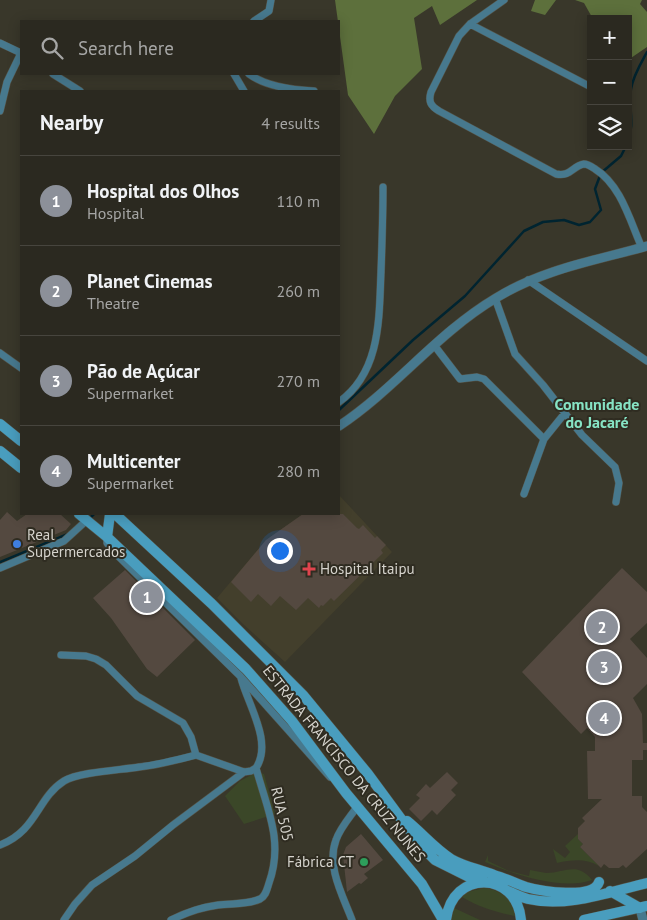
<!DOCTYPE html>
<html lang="en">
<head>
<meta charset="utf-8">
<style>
  :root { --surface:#2b2920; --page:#333129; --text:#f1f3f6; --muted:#a6a6a5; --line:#47453e; --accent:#8c9099 }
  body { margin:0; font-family:"PT Sans",sans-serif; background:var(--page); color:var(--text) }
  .controls { position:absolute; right:15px; top:15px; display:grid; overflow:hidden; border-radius:0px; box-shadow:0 2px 12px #0003 }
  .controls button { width:45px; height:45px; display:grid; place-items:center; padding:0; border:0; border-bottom:1px solid var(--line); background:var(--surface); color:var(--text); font:25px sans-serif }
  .you { position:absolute; left:279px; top:550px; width:18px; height:18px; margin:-12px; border:4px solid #fff; border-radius:50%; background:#1a73e8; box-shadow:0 0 0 8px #1a73e833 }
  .badge { display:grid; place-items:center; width:32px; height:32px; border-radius:50%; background:var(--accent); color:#fff; font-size:16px; font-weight:700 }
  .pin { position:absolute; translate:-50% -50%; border:2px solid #fff; box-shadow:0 1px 5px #0006 }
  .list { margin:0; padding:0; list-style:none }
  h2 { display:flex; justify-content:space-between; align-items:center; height:65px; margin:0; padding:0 20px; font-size:21px }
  h2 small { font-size:16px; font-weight:400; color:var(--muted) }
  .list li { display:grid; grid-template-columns:32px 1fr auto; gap:15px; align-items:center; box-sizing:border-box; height:90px; padding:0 20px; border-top:1px solid var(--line) }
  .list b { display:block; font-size:19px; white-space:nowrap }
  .list p { margin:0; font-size:16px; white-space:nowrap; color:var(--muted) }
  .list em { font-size:16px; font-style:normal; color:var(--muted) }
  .icon { flex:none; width:28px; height:28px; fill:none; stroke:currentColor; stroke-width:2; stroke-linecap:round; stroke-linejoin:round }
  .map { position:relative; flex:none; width:647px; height:920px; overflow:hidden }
  .search { position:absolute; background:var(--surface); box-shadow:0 2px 12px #0003; left:20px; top:20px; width:320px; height:55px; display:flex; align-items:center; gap:12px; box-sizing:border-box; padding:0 18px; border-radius:0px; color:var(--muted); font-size:19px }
  .panel { position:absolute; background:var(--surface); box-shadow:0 2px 12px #0003; left:20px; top:90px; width:320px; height:425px; border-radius:0px }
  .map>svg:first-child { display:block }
  .built { fill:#433f2c }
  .green { fill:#3b4728 }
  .forest { fill:#5d703c }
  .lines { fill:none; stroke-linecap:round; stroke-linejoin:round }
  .stream { stroke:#002430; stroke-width:2.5 }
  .building { fill:#544940 }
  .minor-casing { stroke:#555347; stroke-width:8 }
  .tertiary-casing { stroke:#555347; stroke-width:10 }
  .secondary-casing { stroke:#555347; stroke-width:11 }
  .minor { stroke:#47798e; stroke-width:7 }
  .tertiary { stroke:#47798e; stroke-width:9 }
  .secondary { stroke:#499dbe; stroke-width:10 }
  .shop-dot { fill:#3f7fe0; stroke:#2f2c21; stroke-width:2 }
  .health-dot { fill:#e0444e; stroke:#2f2c21; stroke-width:2 }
  .leisure-dot { fill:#2e9e5b; stroke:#2f2c21; stroke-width:2 }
  .labels { text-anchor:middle; stroke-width:4; stroke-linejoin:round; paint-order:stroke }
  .poi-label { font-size:15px; fill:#d5d3cc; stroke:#2f2c21; text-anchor:start }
  .street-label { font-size:15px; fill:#d5d3cc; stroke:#2f2c21 }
  .neighbourhood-label { font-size:16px; font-weight:bold; fill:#86e3c4; stroke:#2f2c21 }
</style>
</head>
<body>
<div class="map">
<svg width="647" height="920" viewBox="0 0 647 920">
  <rect width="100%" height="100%" fill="#39372a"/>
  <path class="built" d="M339,495l53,57 -107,110 -42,-38 -26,-26 49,-58 37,-26h36z"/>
  <path class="green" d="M257,772l7,2 11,40 -31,10 -19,-28 15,-15z
    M578,834v5l5,5 -3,3 19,19c-14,-8 -27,-6 -42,-3l-4,-14 12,9 5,-6 -5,-6z
    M488,855v6l21,10 20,5 1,-6c5,1 11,2 16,3 19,0 31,-12 46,7 -30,11 -79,-6 -107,-18z
    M484,888c17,2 28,10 31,28 -20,-4 -36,-9 -53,-19l5,-5z
    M454,908l26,12h-29z"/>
  <path class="forest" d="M335,0h142l-37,25 -8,-19 -18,12 8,51 -27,27 -21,38 -26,-39z
    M535,0h21l-11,15 -14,-4z
    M575,0h67l-2,4 7,8v35l-19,13v-41h-35l-9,-16z"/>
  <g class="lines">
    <path class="stream" d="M628,141c7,-17 0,-35 3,-52 2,-13 10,-26 16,-37
      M339,410l74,-70 52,-44 59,-65 19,-9 21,-2 15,5 11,-3 11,-12 -6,-21 6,-16 20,-17 5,-10
      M90,518l4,-4
      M0,562l68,-28"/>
  </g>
  <path class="building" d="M7,512l10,9 10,-7h33l11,10 -5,6 -66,27v-37z
    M303,514h40l14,14 2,1 4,-4 12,13 2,-2 9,9 -5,5 2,3 -49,48 -3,-3 -8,8 -2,-1 -2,3 -11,-10 -12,12 -16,-14 -9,10 -13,-12 -7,8 -20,-20 35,-42z
    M622,568l25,24v31l-17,16 17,19v26l-14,14 9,16 1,29h4v7h-4v10h-11v36h10v11l5,5v37l-21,19 -3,-3 -4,3h-10l-5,-4 -3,4 -21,-21 3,-3 -5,-5v-11l7,-7 -3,-3 20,-19h-14l-1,-48h8v-14l-8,-9 -6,6 -59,-62z
    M125,570l70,70 -38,37 -10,-8 -36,-51 -18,-20z
    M447,772l11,11 -7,7 5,5 -19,20 -5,-5 -11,11 -12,-12 11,-11 -4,-3 10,-11 4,4z
    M361,834l22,26 -19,14 4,4 -7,6 -2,-1 -12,9 -4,-37 3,-8z"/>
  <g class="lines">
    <g class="minor-casing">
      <path id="minor" d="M504,0l-34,24 -11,12 -28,56c-3,10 0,14 8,19l117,63c15,3 16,-8 28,-10 4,0 8,3 11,5 26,16 35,52 47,79
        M254,21l15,-10 2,-11
        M470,24l121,63
        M0,43l21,10
        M53,74l27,17
        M234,74l10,17
        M249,74c16,12 45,16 65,17
        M0,111l7,-29 14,-29
        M528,280l119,81
        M495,298l20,56 28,31 39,50 33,32 4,16 -3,19
        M434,345l26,34 17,-2 7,2 60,60
        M0,353l21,15
        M339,402c42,-30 40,-84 42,-130 1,-28 2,-56 2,-85
        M524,494l20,-55 21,-26
        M107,537v6l6,8 127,125 90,101
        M0,568l64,-27 23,-21
        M61,655l25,1 10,3 10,6 31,31 46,27 8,14 5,18 48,17 7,-1 5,-3
        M0,845c37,-14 37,-47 64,-64 15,-9 57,-11 75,-14 19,-2 38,-7 57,-12
        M64,920l11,-16 17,-19 43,-29 38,-31 71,-53
        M171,920c14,-7 32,-13 47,-15 14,-2 29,0 42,-6 6,-3 7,-10 9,-16 15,-42 -2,-74 -13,-115 17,-26 -8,-63 -15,-90
        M352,920c-9,-24 -26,-54 -16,-80 4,-12 14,-23 21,-33"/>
    </g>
    <g class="tertiary-casing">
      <path id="tertiary" d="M339,426c56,-37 98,-93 157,-128 47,-29 98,-37 151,-52
        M640,908l3,12"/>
    </g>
    <g class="secondary-casing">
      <path id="secondary" d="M0,424l21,17
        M0,451l21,17
        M79,514l28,23 139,132 46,52 54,72 76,91 21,36
        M115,514l97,90 91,91 65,79 53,72 14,14 34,17 16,5
        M107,537l3,-23
        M407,821c15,12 27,27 44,38 14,8 28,10 43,16 11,3 21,8 32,12 14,4 67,13 73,-5
        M506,890c7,3 14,7 22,9 39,9 81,-7 119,-16
        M610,891l30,17
        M446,920c6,-51 71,-49 75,0
        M584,920l63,-14"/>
    </g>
    <use href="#minor" class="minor"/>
    <use href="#tertiary" class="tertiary"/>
    <use href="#secondary" class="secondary"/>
  </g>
  <circle class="shop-dot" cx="17" cy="544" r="5"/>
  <path class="health-dot" d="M306.5 561.5h5v5h5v5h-5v5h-5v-5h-5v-5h5z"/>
  <circle class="leisure-dot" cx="364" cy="862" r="5"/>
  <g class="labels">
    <g class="poi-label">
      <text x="27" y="540">Real<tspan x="27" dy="17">Supermercados</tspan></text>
      <text x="320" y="574">Hospital Itaipu</text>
      <text x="354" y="867" text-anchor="end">Fábrica CT</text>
    </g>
    <g class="street-label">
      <text transform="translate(344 764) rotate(51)" y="5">ESTRADA FRANCISCO DA CRUZ NUNES</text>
      <text transform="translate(282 814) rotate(77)" y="5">RUA 505</text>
    </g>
    <g class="neighbourhood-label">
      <text x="597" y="410">Comunidade<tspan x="597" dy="18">do Jacaré</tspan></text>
    </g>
  </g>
</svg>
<div class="controls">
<button>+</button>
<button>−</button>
<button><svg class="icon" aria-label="layers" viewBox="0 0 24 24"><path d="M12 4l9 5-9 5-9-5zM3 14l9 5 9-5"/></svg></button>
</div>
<div class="you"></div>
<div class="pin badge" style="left:147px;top:597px">1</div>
<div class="pin badge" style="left:602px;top:627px">2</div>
<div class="pin badge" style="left:604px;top:667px">3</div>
<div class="pin badge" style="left:604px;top:718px">4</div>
<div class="search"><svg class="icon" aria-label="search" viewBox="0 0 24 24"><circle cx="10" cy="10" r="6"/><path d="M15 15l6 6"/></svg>Search here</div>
<section class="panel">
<h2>Nearby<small>4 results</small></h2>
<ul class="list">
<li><span class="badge">1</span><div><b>Hospital dos Olhos</b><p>Hospital</p></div><em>110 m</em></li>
<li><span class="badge">2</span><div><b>Planet Cinemas</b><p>Theatre</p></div><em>260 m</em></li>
<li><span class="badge">3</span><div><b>Pão de Açúcar</b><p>Supermarket</p></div><em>270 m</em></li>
<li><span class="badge">4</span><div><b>Multicenter</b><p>Supermarket</p></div><em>280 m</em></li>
</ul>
</section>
</div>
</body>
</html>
